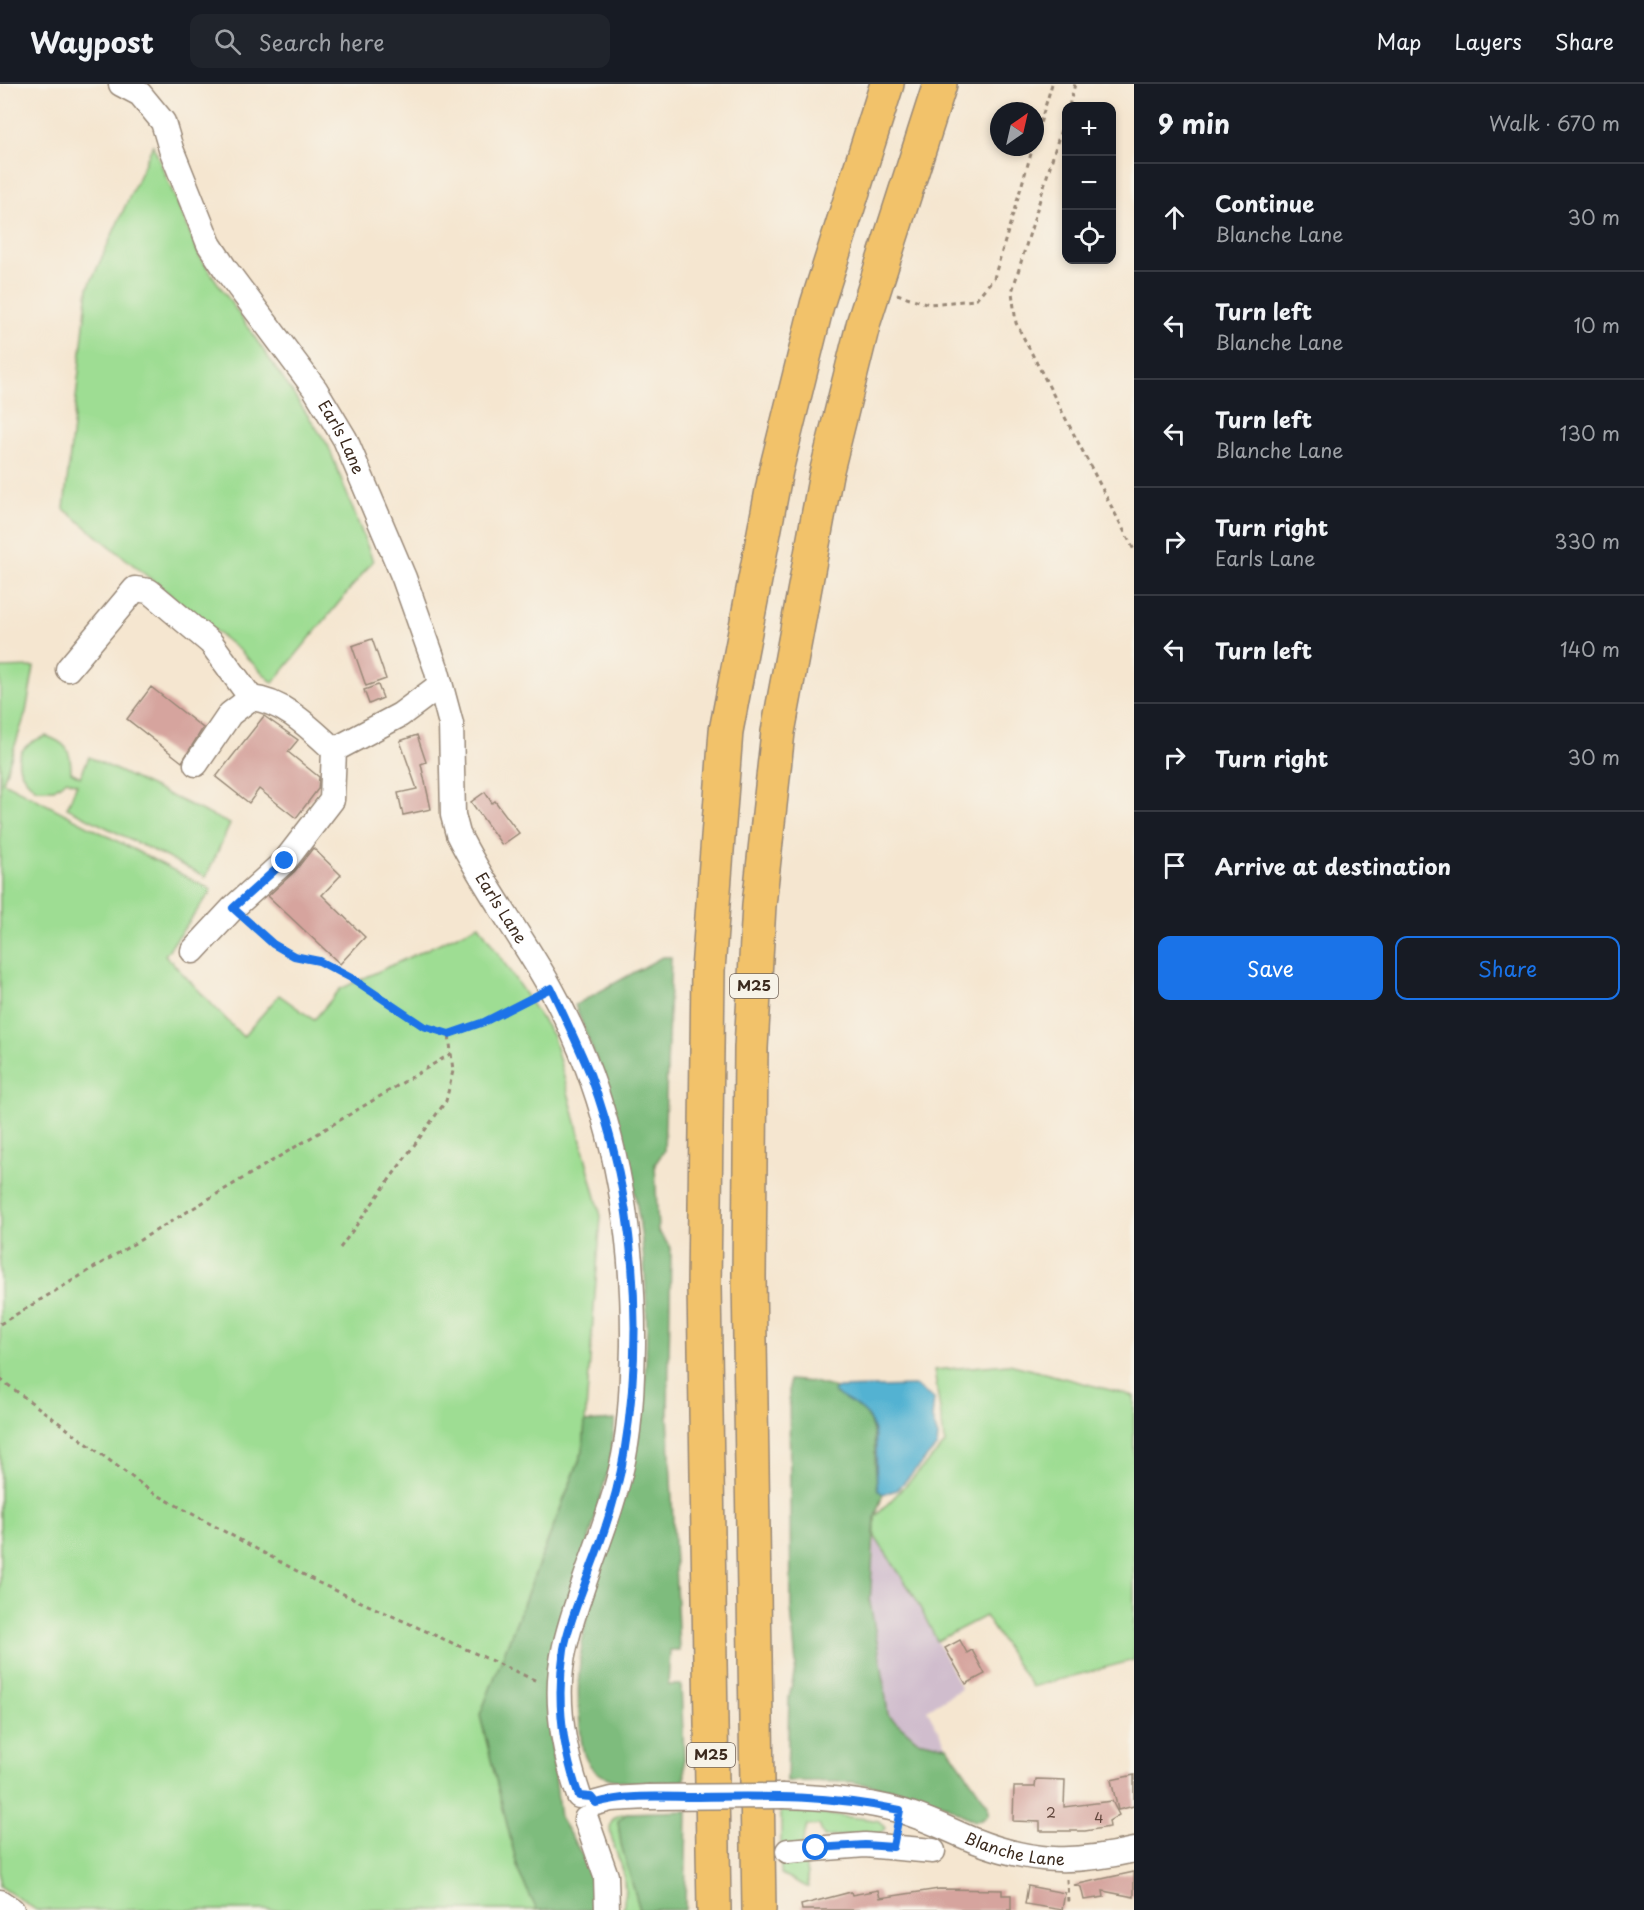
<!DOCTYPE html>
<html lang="en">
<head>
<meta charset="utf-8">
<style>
  :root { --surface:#171b24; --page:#20242c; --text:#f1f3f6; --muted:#9ea1a6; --line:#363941; --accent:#1a73e8 }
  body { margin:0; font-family:"Playpen Sans",sans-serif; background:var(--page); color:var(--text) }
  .controls { position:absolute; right:18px; top:18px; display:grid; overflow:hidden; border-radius:12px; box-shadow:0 3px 9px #0003 }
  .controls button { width:54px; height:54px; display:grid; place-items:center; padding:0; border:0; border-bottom:2px solid var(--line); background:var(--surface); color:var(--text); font:30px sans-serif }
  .compass { position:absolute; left:990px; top:18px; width:54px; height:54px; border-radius:50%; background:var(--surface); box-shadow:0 3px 9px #0003; rotate:34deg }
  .stop { position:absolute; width:18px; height:18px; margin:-14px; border:4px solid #1a73e8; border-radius:50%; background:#fff }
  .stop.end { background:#1a73e8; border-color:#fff; box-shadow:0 2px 6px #0008 }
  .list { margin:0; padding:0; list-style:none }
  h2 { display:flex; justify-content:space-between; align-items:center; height:78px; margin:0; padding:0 24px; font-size:26px }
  h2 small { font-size:20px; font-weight:400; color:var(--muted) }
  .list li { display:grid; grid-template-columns:39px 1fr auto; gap:18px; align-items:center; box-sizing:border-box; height:108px; padding:0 24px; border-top:2px solid var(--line) }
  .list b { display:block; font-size:22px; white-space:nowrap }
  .list p { margin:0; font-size:20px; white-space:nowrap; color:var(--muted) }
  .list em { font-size:20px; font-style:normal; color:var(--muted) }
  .actions { display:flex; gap:12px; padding:18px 24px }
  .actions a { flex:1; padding:14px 0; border:2px solid var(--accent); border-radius:12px; text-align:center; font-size:21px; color:var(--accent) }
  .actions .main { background:var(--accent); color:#fff }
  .icon { flex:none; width:33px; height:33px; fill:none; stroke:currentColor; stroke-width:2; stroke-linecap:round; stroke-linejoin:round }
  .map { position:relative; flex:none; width:1134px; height:1826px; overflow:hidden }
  header { display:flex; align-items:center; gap:36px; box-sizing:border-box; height:84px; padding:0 30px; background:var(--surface); border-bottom:2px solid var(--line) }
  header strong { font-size:28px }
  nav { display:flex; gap:33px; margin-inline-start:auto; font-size:21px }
  .search { width:420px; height:54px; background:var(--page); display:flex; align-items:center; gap:15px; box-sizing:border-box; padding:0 21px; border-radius:12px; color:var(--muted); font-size:22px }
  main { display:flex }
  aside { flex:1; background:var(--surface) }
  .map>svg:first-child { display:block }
  .industrial { fill:#d0bdcd }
  .green { fill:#9edd93; stroke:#6c8458; stroke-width:1.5 }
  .forest { fill:#7ebc7d; stroke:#5c734e; stroke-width:1.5 }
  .water { fill:#53b2d2; stroke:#476e78; stroke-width:1.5 }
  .building { fill:#d6a49e }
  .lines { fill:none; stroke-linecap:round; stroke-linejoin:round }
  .minor-casing { stroke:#988877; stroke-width:27 }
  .highway-casing { stroke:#988877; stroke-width:36 }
  .path { stroke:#988877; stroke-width:3; stroke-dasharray:4.5 4.5; stroke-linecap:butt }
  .minor { stroke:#fff; stroke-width:24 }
  .highway { stroke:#f2c26a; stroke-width:33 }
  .minor-bridge-casing { stroke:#988877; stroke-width:27; stroke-linecap:butt }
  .minor-bridge { stroke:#fff; stroke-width:24 }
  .route { stroke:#1a73e8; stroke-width:8 }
  .labels { text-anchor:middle; stroke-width:4.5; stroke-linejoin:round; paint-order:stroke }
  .number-label { font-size:14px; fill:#62483e }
  .shield { fill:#f7f3e8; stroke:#73665b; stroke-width:1.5 }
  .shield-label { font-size:15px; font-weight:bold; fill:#3b2a1e }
  .street-label { font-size:16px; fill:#3b2a1e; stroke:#f7f3e8 }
</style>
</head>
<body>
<header>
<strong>Waypost</strong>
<div class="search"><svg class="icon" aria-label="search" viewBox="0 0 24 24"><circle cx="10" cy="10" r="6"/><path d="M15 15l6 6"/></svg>Search here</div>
<nav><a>Map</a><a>Layers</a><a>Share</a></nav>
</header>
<main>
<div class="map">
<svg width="1134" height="1826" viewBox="0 0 1134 1826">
  <rect width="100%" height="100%" fill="#f7f3e8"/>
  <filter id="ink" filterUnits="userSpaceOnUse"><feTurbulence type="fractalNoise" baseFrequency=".0167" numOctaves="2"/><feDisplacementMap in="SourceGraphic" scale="12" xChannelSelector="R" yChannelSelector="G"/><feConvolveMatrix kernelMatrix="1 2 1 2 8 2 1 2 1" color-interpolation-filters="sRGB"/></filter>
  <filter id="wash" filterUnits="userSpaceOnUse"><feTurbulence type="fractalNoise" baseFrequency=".008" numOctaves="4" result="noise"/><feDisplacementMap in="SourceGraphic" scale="24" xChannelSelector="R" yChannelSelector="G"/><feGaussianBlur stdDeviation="1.35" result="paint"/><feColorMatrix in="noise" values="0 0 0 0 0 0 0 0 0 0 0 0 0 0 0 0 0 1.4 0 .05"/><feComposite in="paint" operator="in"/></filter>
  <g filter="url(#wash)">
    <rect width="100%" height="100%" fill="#f5e6d0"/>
    <path class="industrial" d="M875,1453l38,57 48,95 -34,21 20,36 -30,-6 -29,-24 -6,-48 -12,-65z"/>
    <path class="green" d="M153,61l47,112 128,188 45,116 -100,122 -33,-32 -176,-142 24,-221z
      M34,583l-8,45 -23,70 209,108 -47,65 78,82 36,-42 35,25 26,-31 139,-64 74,111 48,180 -18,234 -103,265 39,158 18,37h-501l-36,-24v-1218z
      M46,652c21,7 25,14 25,36l9,5 9,-20 141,67 -24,53 -139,-69 10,-24 -10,-4 -13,9h-18c-26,-22 -23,-42 10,-53z
      M1009,1280l125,32v264l-102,27 -47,-71 -48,25 -24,-47 -38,-57v-20l70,-73 -11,-74z
      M781,1726l87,9 11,2 6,7 -5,6 -56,3 -5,-12 -12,1 -8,30 6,7 4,24h-2l-26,-13z
      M627,1729l-9,9 3,22 19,66h-17c2,-13 3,-25 0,-38 -4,-20 -29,-54 4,-59z"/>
    <path class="forest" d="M662,873h9l-7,194 -9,13 3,67 13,17 -3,166 11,236h-9l-2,35h13l4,96c-30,0 -83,11 -99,-22 -5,-9 -5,-24 -6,-35 -9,-80 19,-154 41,-230 6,-18 13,-37 17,-56 4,-25 7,-52 8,-77 4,-88 -7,-175 -34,-259 -11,-32 -25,-65 -37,-97z
      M789,1296l24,2 23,6 -2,3 1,3c54,19 34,55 43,96l5,4 -8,23 -5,86 12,65 6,47 29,25 30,6 41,59v10l-6,5 -8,1 -29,-16 -42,-14 -51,-9 -65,-1 2,-83 7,-33 -5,-56z
      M615,1336l-5,43 -23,84 -31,84 -7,33 -1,47 12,107 29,48 4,26v18h-56l-18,-37 -39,-158 103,-264 2,-29z
      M687,1727l-2,99h-45l-19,-66 -3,-23 9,-8z"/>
    <path class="water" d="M915,1302l19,13 -2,20 6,18 -1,9 -40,44 -14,4 -5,-4c-5,-26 5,-56 -14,-78 -9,-9 -23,-13 -31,-21l3,-3z"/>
    <g id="blocks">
      <path class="building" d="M372,555l14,40 -20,7 -14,-40z
        M378,601l5,13 -14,6 -5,-14z
        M151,603l52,41 -21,34 -55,-43z
        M264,632l34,24 -10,12 31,25 -1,12 -22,29 -37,-29 -10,14 -33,-26z
        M417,651l9,27 -5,2 10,45 -28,6 -5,-22 19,-4 -17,-48z
        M485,708l7,11 3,-2 24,32 -17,12 -31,-43z
        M313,764l28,27 -19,20 43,42 -25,27 -72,-68 27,-25z
        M960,1556l7,13 5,-3 13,24 -19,10 -21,-36z
        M1134,1691v31l-16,4 -7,-30z
        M1036,1695l29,1 -1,27 48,-6 7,14 -10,6 1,6 -25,4h-45v-9l-27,-1 1,-34h21z
        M1134,1788v25l-31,-6 1,6 -20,3 -3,-13 -7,-2z
        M1028,1802l37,7 -3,17 -37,-6z
        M939,1805l63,1v5h9v15h-209l-1,-5 50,-13 1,3 26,-5 2,8z"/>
    </g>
  </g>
  <g filter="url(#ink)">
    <use href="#blocks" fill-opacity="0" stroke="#988877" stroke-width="1.5"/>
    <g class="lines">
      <g class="minor-casing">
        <g id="minor">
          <path id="s1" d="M121,0l19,10 23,28 8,27 38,95 17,26 89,119 30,50 59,139 32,90 15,56 2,91 5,19c26,53 63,101 92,153 61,109 84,234 83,358 -1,36 -2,75 -9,111 -13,65 -44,125 -59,190 -12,49 -2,103 14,150"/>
          <path d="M68,585l67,-80 14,2 62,52 40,55"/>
          <path d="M196,680l34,-50 21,-16c33,3 60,31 83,52"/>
          <path d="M193,867l40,-43 52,-47 47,-61 2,-50 66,-35 40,-30"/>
          <path id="s2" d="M783,1712c39,1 79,4 118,15 25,7 48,19 72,29 58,23 100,24 161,10"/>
          <path d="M596,1719l15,-4 37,-2"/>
          <path d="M586,1735l20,57 1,34"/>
          <path d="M788,1767l77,-6 68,6"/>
          <path d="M0,1818l12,8"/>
        </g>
      </g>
      <g class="highway-casing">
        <path id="highway" d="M714,1826l-10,-624 4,-316 18,-239 50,-261 41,-165 70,-221
          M759,1826l-10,-633 2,-229 8,-143 19,-173 48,-258 38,-153 76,-237"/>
      </g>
      <path class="path" d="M1069,22l6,-22
        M1066,29l-54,179 4,31 118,227
        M1035,56l17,-56
        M897,210l32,10 46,-4 19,-22 39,-131
        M247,837l26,23 21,12 25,5 34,18 70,47 26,8 35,-12 49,-25
        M340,1164l106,-147 7,-30 -4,-37
        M0,1240l452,-271
        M0,1295l152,113 167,91 220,99
        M1067,1795l1,25"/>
      <use href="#minor" class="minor"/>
      <use href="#highway" class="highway"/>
      <g class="minor-bridge-casing">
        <path id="minor-bridge" d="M648,1713l135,-1"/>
      </g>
      <use href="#minor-bridge" class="minor-bridge"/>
    </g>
  </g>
  <g class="lines" filter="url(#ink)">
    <path class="route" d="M285,777l-52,47 40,36 21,12 25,5 34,18 70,47 26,8 35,-12 67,-34c13,28 27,57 39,86 45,119 55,255 34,380 -6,38 -19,77 -33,113 -9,26 -22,54 -27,82 -8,50 -2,99 15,147l12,1 5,6c32,-9 67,-6 100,-6 73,-1 132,-2 204,13l-7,37 -28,-2 -49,3"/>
  </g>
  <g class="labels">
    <g class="number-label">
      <text x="1051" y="1734">2</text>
      <text x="1099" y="1739">4</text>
    </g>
    <g class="shield">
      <rect x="730" y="890" width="48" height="24" rx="4.5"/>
      <rect x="687" y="1659" width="48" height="24" rx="4.5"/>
    </g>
    <g class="shield-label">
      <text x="754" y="907">M25</text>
      <text x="711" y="1676">M25</text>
    </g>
    <g class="street-label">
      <text dy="6" stroke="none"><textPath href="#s1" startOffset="423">Earls Lane</textPath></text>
      <text dy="6" stroke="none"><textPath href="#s1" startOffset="927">Earls Lane</textPath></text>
      <text dy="6" stroke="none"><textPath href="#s2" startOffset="240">Blanche Lane</textPath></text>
    </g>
  </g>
</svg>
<div class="controls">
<button>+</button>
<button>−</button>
<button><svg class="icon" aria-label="locate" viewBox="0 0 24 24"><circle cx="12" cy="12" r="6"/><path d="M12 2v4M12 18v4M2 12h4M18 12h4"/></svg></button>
</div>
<svg class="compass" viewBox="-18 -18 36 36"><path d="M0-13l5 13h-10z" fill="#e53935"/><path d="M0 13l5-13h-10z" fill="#9ea1a6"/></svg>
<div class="stop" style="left:816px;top:1764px"></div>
<div class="stop end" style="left:285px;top:777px"></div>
</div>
<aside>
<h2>9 min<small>Walk · 670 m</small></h2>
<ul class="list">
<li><svg class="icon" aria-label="ahead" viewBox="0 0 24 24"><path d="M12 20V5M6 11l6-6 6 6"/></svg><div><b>Continue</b><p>Blanche Lane</p></div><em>30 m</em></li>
<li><svg class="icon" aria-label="left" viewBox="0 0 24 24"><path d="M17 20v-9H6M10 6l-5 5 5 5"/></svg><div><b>Turn left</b><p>Blanche Lane</p></div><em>10 m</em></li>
<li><svg class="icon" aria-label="left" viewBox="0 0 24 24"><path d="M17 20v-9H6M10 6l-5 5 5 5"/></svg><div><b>Turn left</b><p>Blanche Lane</p></div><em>130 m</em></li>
<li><svg class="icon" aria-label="right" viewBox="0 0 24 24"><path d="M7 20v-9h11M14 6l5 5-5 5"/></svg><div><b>Turn right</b><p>Earls Lane</p></div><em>330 m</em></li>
<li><svg class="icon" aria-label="left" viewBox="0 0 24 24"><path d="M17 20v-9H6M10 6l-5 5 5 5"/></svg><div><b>Turn left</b></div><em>140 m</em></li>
<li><svg class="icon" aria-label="right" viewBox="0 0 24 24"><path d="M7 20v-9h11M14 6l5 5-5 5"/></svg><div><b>Turn right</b></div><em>30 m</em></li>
<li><svg class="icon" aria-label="arrive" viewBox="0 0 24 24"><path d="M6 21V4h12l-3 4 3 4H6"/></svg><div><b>Arrive at destination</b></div></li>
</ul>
<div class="actions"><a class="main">Save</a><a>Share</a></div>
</aside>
</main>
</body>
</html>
